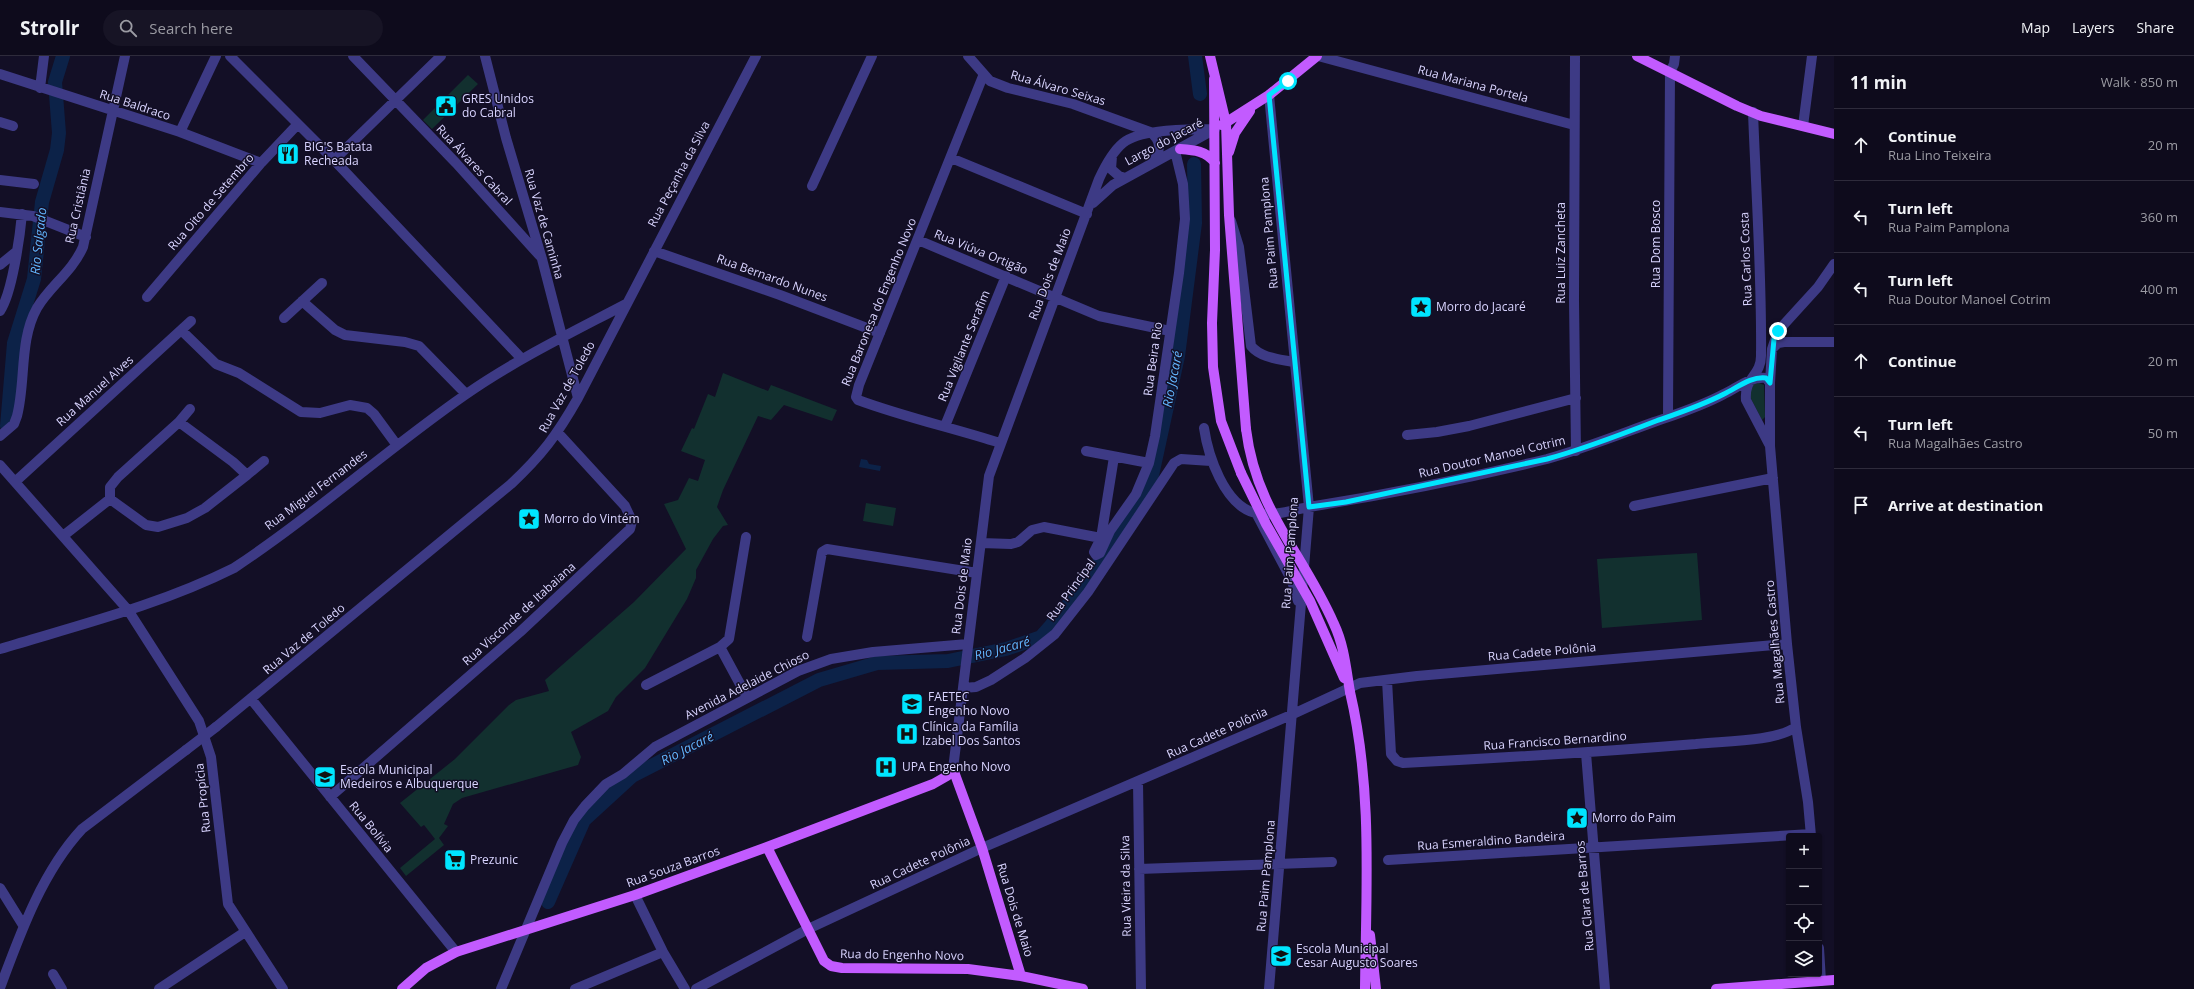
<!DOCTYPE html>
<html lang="en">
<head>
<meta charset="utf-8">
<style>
  :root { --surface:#0e0b1c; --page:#171425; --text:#f1f3f6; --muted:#9b9ba3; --line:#2e2b3b }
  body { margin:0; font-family:"Open Sans",sans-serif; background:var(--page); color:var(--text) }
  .controls { position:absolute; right:12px; bottom:12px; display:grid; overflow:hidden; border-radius:4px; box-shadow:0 1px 3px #0004 }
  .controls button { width:36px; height:36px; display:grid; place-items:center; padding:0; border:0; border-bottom:1px solid var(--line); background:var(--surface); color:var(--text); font:20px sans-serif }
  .stop { position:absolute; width:12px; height:12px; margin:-9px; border:3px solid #00e5ff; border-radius:50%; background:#fff }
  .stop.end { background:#00e5ff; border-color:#fff; box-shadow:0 1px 4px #0008 }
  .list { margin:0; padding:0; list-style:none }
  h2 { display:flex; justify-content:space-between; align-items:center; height:52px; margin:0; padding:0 16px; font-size:17px }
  h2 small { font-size:13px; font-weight:400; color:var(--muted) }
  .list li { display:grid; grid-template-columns:26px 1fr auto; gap:12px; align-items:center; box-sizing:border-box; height:72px; padding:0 16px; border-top:1px solid var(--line) }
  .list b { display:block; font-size:15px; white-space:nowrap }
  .list p { margin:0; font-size:13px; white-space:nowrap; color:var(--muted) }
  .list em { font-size:13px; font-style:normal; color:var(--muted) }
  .icon { flex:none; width:22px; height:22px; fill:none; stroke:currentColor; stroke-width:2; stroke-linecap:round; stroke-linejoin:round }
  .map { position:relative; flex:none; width:1834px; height:933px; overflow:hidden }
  header { display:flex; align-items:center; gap:24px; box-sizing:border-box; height:56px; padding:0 20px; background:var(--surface); border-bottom:1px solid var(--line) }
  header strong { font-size:19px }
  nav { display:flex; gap:22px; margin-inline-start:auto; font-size:14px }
  .search { width:280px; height:36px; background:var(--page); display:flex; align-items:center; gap:10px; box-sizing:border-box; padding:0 14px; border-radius:22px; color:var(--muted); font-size:15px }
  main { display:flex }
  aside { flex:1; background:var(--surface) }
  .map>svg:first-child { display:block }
  .green { fill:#12302f }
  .water { fill:#0c2248 }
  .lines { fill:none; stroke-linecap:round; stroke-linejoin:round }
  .river { stroke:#0c2248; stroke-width:14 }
  .minor { stroke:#3d3a85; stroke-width:10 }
  .major { stroke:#c25bff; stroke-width:10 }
  .minor-bridge { stroke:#3d3a85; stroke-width:10 }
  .major-bridge { stroke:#c25bff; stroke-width:10 }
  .route { stroke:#00e5ff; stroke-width:5 }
  .labels { text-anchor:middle; stroke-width:3; stroke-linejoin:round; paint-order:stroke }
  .street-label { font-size:12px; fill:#d9d4ff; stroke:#130f26 }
  .poi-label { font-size:12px; fill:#d9d4ff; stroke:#130f26; text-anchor:start }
  .water-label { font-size:13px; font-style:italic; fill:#62b6ff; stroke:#130f26 }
</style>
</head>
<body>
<header>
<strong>Strollr</strong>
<div class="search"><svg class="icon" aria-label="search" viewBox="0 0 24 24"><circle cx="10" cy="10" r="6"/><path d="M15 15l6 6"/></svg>Search here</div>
<nav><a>Map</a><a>Layers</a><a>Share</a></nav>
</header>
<main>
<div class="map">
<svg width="1834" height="933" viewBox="0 0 1834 933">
  <rect width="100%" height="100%" fill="#130f26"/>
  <path class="green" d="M62,0h4l-8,30 -4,-1z
    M468,19l10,9 -46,45 -9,-9z
    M723,317l45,18 3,-6 66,25 -5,11 -48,-16 -13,15 -13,-4 -35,74 -6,17 11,18 -5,1 -10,13 -17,31v8l-9,21 -42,69 -29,29 -8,14 -37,21 10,25 -3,8 -116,33 -9,6 -9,20 4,2 -9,12 5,7 -38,31 -6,-8 35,-29 -11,-14 -3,2 -21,-24 55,-44 54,-54 7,-5 33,-9 -4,-11 89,-78 52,-53 -22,-45 14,-4 11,-22 9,3 7,-21 -24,-9 11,-23 2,1 14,-35 7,3z
    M1759,327l5,2 1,32 -3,3 -14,-27 2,-9z
    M866,447l30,5 -3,18 -30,-5z
    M1697,497l5,67 -100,8 -5,-69z"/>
  <path class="water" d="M861,403l6,1 2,4 12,2 -1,5 -21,-4z"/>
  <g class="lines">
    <path class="river" d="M1195,0l5,38
      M7,370l7,-83 20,-64 8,-77 15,-52 2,-17 -4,-51 8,-26
      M548,846l36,-82 48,-44 187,-96 58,-17 71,-2 58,-12 35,-12 8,-9 29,-35 51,-74 22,-39 27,-124 17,-133 -1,-59"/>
    <path class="minor" d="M230,0l104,104 187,198
      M353,0l103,107 84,93
      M485,0l21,82 36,121 36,139
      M968,0l22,25 18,7 65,16 77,28c13,9 10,21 2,31
      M1318,0l256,69
      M1575,0l-1,245 2,150
      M0,18l180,58 81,31
      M983,20l-124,309 -3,12 2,3c46,17 95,28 142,43
      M40,32l4,-32
      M1753,56c3,81 9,163 8,244 0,20 -17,21 -15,44l23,44
      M0,66l13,4
      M1803,70l9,-70
      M180,76l36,-76
      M1112,100l-1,13 8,7 6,2
      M951,102l136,56
      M334,104l107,-104
      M0,124l34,4
      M812,130l60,-130
      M1093,147l20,-18 102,-56
      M0,156l33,4 53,21
      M1231,165l8,26 12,99c10,12 28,13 42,16
      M918,184l181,76 71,15
      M654,195l126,44 100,38
      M0,209l17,-14
      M147,241l114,-134 36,-38
      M302,245l33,29 10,5 60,7 14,4 47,48
      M0,255c12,-17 20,-75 22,-97
      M284,262l38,-35
      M181,274l35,34 23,9 62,39 19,1 30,-8 17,3 7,6 22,30
      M1772,293l6,-6 6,-1h50
      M1668,361l2,-345 4,-8 1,-8
      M179,366l54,40 14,13 -42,33 -18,10 -29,9 -12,-2 -36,-26v-12l8,-10 61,-55 11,-13
      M945,370l61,-150
      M1204,372c4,27 20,77 51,85 16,4 38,-3 54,-6 80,-13 160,-29 238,-48 36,-10 71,-24 107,-37 23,-8 48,-16 70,-28 13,-6 27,-18 42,-16l4,5
      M1407,379l30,-3 32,-6 107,-28
      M0,380l14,-12 3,-8c9,-34 2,-76 20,-108 13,-22 35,-36 46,-61l42,-191
      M1086,395l63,12
      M1114,401l-13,81 -7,14 2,3 4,-2 10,-22 26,-37 13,-31 6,-27 24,-163 6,-54 -2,-35 -8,-33
      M0,409l128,145 71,111 12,36 17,147 55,85
      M247,419l17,-14
      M16,425l175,-160
      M1634,450l139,-28
      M1256,457l36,68 6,20
      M63,480l47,-37
      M981,487l30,1 7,-2 14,-12 12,-3 62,12
      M807,581l15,-85 5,-3 150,24
      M720,591l27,50
      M0,593c79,-24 160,-44 234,-81 80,-53 152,-118 231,-173 50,-35 106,-62 161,-91
      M1387,624l4,74 6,7 6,2c98,-5 195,-11 293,-19 26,-3 79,-2 100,-17
      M646,629l74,-38 9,-8 17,-102
      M963,632l13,-1 15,-7 34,-22 30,-24 33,-42 86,-129 7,-4 30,2
      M251,643l205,253
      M216,671l295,-243c31,-29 46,-49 67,-86l178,-342
      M1586,697l19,236
      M953,713l36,-293 110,-297c6,-13 13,-27 24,-36 18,-15 68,-13 92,-14
      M1138,726l3,207
      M330,741l190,-165 110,-103 2,-8 -7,-15 -67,-73
      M1811,780l-3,-34 -12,-75 -9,-83 -17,-198v-63l2,-34 6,-18 40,-44 16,-23
      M1388,804l423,-26
      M1139,813l193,-7
      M0,832l23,37
      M635,839l28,57 22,37
      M1819,892l2,33
      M53,918l9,15
      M0,932c20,-54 42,-116 82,-159l104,-79
      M159,933l86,-57
      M501,933l61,-146 12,-23 11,-14 21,-22 17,-10 32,-27 143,-76 33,-12 42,-7 95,-8
      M575,933l88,-37
      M696,933l112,-60 174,-81 309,-133 69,-32 57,-7 370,-32
      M1269,933l40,-482 -40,-412"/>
    <path class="major" d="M1210,0l16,67 3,92 17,214
      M1637,0l100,50 24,10 73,18
      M1214,23l1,171 -3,73 1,44 8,54 20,52
      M1222,69l47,-30 48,-39
      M1180,93c14,1 27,2 35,14
      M1229,96l6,-19 15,-22
      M1350,636c23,98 16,197 15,297
      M953,713l29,79 39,128
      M767,791l57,114 7,5 11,2 126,1 53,7 62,13
      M1370,879l6,54
      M402,933l24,-21 30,-16 179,-57 132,-48 166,-63 14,-8 6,-7
      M1716,933l118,-9"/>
    <path class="minor-bridge" d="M186,694l30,-23"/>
    <path class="major-bridge" d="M1246,373c10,82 57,124 88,195 10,21 12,44 16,68
      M1241,417l25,51 44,77 34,77"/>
  </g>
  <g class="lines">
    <path class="route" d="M1288,25l-19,14 40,412 37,-5 201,-43c37,-10 73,-24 109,-38 23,-8 47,-16 68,-27 13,-6 27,-18 42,-16l4,5 4,-44 4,-8"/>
  </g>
  <defs>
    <g id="civic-square" transform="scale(1.15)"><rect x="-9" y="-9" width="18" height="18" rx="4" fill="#00e5ff" stroke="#130f26"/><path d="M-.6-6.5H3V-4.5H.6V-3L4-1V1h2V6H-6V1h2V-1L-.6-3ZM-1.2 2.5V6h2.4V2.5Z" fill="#111"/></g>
    <g id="restaurant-square" transform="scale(1.15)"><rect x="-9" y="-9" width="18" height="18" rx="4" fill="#00e5ff" stroke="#130f26"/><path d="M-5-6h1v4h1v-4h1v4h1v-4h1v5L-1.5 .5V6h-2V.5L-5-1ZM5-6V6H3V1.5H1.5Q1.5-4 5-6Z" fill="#111"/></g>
    <g id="sight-square" transform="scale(1.15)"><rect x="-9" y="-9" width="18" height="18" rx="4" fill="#00e5ff" stroke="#130f26"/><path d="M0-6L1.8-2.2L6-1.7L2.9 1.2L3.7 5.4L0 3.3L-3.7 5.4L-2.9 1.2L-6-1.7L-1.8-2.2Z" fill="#111"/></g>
    <g id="school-square" transform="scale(1.15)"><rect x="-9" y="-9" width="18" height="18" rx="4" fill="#00e5ff" stroke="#130f26"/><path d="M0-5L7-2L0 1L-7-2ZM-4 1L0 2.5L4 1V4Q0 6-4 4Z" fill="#111"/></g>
    <g id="hospital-square" transform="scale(1.15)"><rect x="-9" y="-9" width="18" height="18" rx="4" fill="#00e5ff" stroke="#130f26"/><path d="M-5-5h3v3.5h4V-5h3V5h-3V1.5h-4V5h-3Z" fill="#111"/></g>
    <g id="supermarket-square" transform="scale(1.15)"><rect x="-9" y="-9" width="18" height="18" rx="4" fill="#00e5ff" stroke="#130f26"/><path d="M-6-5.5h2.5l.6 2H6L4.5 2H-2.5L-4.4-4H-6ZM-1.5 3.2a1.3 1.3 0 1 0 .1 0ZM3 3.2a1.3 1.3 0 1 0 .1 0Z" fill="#111"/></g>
  </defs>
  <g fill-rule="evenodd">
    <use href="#civic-square" x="446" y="50"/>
    <use href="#restaurant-square" x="288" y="98"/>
    <use href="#sight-square" x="1421" y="251"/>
    <use href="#sight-square" x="529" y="463"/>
    <use href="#school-square" x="912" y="648"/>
    <use href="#hospital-square" x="907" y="678"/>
    <use href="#hospital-square" x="886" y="711"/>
    <use href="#school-square" x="325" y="721"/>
    <use href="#sight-square" x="1577" y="762"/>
    <use href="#supermarket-square" x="455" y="804"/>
    <use href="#school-square" x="1281" y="900"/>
  </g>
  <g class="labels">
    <g class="street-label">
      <text transform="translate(1473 28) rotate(15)" y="4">Rua Mariana Portela</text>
      <text transform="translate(1058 32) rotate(16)" y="4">Rua Álvaro Seixas</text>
      <text transform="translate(135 49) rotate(18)" y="4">Rua Baldraco</text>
      <text transform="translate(1164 86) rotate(-28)" y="4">Largo do Jacaré</text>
      <text transform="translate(474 109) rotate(47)" y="4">Rua Álvares Cabral</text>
      <text transform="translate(679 118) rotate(-62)" y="4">Rua Peçanha da Silva</text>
      <text transform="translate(211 146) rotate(-49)" y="4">Rua Oito de Setembro</text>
      <text transform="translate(78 150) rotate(-77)" y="4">Rua Cristiânia</text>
      <text transform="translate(544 168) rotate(74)" y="4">Rua Vaz de Caminha</text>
      <text transform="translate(1269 177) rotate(-95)" y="4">Rua Paim Pamplona</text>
      <text transform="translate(1656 188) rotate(-90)" y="4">Rua Dom Bosco</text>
      <text transform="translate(981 196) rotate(22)" y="4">Rua Viúva Ortigão</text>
      <text transform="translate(1561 197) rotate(-90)" y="4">Rua Luiz Zancheta</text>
      <text transform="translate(1746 203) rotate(-92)" y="4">Rua Carlos Costa</text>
      <text transform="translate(1050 218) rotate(-69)" y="4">Rua Dois de Maio</text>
      <text transform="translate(772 222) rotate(20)" y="4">Rua Bernardo Nunes</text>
      <text transform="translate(879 246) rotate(-68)" y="4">Rua Baronesa do Engenho Novo</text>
      <text transform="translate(964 290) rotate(-68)" y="4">Rua Vigilante Serafim</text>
      <text transform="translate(1153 303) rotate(-82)" y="4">Rua Beira Rio</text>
      <text transform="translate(567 331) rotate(-61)" y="4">Rua Vaz de Toledo</text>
      <text transform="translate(95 335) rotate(-42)" y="4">Rua Manuel Alves</text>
      <text transform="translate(1492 401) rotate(-13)" y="4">Rua Doutor Manoel Cotrim</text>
      <text transform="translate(316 434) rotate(-37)" y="4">Rua Miguel Fernandes</text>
      <text transform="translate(1290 497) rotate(-86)" y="4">Rua Paim Pamplona</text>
      <text transform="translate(962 530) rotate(-83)" y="4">Rua Dois de Maio</text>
      <text transform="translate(1071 534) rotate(-54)" y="4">Rua Principal</text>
      <text transform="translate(519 558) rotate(-42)" y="4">Rua Visconde de Itabaiana</text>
      <text transform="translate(304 583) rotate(-40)" y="4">Rua Vaz de Toledo</text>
      <text transform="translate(1775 586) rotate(-95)" y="4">Rua Magalhães Castro</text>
      <text transform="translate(1542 596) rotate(-5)" y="4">Rua Cadete Polônia</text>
      <text transform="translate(747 629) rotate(-27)" y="4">Avenida Adelaide Chioso</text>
      <text transform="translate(1217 677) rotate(-24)" y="4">Rua Cadete Polônia</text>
      <text transform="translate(1555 685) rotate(-4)" y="4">Rua Francisco Bernardino</text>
      <text transform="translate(203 742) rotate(-96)" y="4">Rua Propícia</text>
      <text transform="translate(371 771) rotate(51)" y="4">Rua Bolívia</text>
      <text transform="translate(1491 785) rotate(-4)" y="4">Rua Esmeraldino Bandeira</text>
      <text transform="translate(920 807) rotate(-25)" y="4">Rua Cadete Polônia</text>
      <text transform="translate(673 811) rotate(-20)" y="4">Rua Souza Barros</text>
      <text transform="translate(1266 820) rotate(-85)" y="4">Rua Paim Pamplona</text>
      <text transform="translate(1126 830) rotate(-91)" y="4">Rua Vieira da Silva</text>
      <text transform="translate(1585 840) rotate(-95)" y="4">Rua Clara de Barros</text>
      <text transform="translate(1015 854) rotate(73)" y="4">Rua Dois de Maio</text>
      <text transform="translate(902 899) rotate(1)" y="4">Rua do Engenho Novo</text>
    </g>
    <g class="poi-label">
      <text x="462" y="47">GRES Unidos<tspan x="462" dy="14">do Cabral</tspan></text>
      <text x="304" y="95">BIG'S Batata<tspan x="304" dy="14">Recheada</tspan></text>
      <text x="1436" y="255">Morro do Jacaré</text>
      <text x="544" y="467">Morro do Vintém</text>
      <text x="928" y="645">FAETEC<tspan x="928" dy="14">Engenho Novo</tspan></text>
      <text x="922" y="675">Clínica da Família<tspan x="922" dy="14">Izabel Dos Santos</tspan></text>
      <text x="902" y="715">UPA Engenho Novo</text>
      <text x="340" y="718">Escola Municipal<tspan x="340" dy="14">Medeiros e Albuquerque</tspan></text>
      <text x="1592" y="766">Morro do Paim</text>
      <text x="470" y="808">Prezunic</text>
      <text x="1296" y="897">Escola Municipal<tspan x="1296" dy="14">Cesar Augusto Soares</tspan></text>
    </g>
    <g class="water-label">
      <text transform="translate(38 185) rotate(-84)" y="5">Rio Salgado</text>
      <text transform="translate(1172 323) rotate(-79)" y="5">Rio Jacaré</text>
      <text transform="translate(1002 592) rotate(-15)" y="5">Rio Jacaré</text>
      <text transform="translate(687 692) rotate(-27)" y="5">Rio Jacaré</text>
    </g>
  </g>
</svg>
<div class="controls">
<button>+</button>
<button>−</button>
<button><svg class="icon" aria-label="locate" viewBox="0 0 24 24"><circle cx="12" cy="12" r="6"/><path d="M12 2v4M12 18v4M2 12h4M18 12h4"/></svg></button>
<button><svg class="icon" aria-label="layers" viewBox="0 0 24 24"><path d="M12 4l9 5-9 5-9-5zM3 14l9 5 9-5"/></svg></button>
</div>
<div class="stop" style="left:1288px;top:25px"></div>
<div class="stop end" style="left:1778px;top:275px"></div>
</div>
<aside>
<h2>11 min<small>Walk · 850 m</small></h2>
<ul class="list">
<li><svg class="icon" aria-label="ahead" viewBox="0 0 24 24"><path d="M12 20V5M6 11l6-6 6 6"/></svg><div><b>Continue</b><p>Rua Lino Teixeira</p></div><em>20 m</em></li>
<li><svg class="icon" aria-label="left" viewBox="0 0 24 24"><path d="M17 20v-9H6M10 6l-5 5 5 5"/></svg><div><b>Turn left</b><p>Rua Paim Pamplona</p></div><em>360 m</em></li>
<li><svg class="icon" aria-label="left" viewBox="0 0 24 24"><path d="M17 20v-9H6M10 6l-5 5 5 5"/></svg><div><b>Turn left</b><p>Rua Doutor Manoel Cotrim</p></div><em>400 m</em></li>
<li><svg class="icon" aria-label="ahead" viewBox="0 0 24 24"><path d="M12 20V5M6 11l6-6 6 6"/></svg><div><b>Continue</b></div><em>20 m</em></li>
<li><svg class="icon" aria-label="left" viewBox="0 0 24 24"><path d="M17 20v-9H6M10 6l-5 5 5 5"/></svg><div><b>Turn left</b><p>Rua Magalhães Castro</p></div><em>50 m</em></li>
<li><svg class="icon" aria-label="arrive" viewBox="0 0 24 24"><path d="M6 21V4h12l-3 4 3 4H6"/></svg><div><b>Arrive at destination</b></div></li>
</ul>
</aside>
</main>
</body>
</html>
